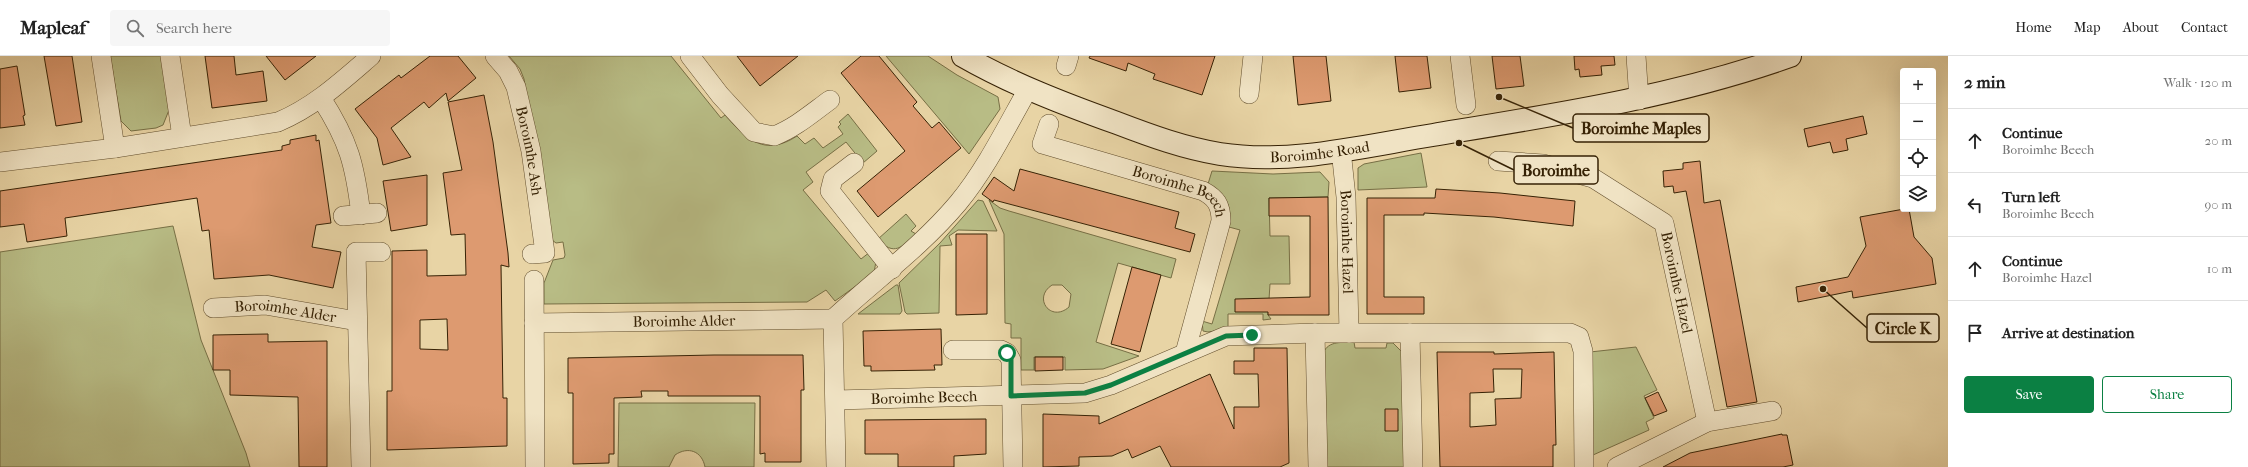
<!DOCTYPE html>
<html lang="en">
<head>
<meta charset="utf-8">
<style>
  :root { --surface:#fff; --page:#f6f6f6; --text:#222; --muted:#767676; --line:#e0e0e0; --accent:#0b8043 }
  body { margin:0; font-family:"IM FELL French Canon",serif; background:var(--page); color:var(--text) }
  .controls { position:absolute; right:12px; top:12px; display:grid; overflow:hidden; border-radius:4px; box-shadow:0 4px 16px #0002 }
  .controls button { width:36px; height:36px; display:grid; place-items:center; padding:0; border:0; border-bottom:1px solid var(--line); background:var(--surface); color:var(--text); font:20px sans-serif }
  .stop { position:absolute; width:12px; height:12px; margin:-9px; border:3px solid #0b8043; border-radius:50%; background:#fff }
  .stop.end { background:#0b8043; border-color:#fff; box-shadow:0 1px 4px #0008 }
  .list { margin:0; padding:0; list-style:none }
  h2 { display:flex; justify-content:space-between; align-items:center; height:52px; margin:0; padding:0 16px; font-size:17px }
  h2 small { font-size:13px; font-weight:400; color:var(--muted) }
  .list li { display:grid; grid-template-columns:26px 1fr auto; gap:12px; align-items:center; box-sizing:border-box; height:64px; padding:0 16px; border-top:1px solid var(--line) }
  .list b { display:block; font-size:15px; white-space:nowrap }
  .list p { margin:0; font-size:13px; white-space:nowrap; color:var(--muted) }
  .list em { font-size:13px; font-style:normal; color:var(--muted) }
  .actions { display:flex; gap:8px; padding:12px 16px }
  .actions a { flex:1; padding:9px 0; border:1px solid var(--accent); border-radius:4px; text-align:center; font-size:14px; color:var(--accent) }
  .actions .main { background:var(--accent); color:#fff }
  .icon { flex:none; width:22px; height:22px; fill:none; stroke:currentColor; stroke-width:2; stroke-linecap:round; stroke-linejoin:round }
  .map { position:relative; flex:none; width:1948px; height:411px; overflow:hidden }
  header { display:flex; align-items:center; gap:24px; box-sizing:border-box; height:56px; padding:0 20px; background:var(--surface); border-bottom:1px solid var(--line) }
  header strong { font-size:19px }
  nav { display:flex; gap:22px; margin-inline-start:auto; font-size:14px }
  .search { width:280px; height:36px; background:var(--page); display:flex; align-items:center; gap:10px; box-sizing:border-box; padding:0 14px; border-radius:4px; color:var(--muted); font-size:15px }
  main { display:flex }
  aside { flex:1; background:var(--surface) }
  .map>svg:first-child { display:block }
  .green { fill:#b8bc85; stroke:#776f45; fill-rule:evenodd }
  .building { fill:#dd9a70; stroke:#362205; fill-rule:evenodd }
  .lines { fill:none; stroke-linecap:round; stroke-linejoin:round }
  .street-casing { stroke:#624e2d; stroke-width:20 }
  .secondary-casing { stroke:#362205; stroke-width:24 }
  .street { stroke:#f0e3c4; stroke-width:19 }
  .secondary { stroke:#f0e3c4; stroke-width:22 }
  .route { stroke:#0b8043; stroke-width:5 }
  .labels { text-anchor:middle; stroke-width:4; stroke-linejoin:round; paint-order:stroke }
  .street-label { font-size:15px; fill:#362205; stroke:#f0e3c4 }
  .leader { fill:none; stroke:#362205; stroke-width:1.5 }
  .callout-dot { fill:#362205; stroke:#f0e3c4; stroke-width:1.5 }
  .callout { fill:#f0e3c4; stroke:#362205; stroke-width:1.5 }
  .callout-label { font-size:16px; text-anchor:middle; font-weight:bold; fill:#362205 }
</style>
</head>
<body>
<header>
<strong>Mapleaf</strong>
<div class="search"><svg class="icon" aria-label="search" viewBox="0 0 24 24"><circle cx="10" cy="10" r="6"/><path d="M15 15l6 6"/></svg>Search here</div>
<nav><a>Home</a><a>Map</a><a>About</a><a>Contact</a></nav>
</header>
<main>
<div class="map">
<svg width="1948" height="411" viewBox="0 0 1948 411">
  <rect width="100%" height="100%" fill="#e8d4a5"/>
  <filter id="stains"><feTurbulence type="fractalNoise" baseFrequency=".005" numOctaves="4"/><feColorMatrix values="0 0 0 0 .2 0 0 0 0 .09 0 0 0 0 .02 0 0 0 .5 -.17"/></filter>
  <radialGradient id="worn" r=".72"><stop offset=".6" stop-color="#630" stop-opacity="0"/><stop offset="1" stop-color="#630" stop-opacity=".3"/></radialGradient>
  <path class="green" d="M110,0h51l8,54 -6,15 -7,3 -25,3 -10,-10z
    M509,0h162l50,62 4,-3c22,25 40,42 72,21l8,8 9,-6 9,10 20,-14 -5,-7 3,-3 -2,-2 9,-8 29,37 -14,12 -17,-21 -40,30 7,10 -10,8 58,69 9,-7 6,9 -2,12 -39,28 -9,-11 -19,12 -263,2v-21l9,-23 11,-2 1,-3 -2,-13 -7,1 -4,-3 -28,-161 -4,-10z
    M886,0h42l29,19 41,22 2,12 -31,45z
    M1421,97l6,34 -69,3v-22l6,-4z
    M1212,115l61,3 47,-2 9,10 -1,15 -59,1 1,38h19l1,48h-20l-2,31 3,4 -8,1v-6h-35v15l-20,3 -5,-1 -1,-10 10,3 28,-94 -11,-3c3,-20 -2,-33 -21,-43z
    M978,144l5,1 14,30 -39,-1 -9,6 3,9 -12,1 -1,67 -32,1 -2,-2 -6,-29 41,-40z
    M989,144l11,8 9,3 167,48 -5,19 -53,-15 -22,79 43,14 -36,13 -38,1v-13h-31v13h-13v-32h-10v-14l-6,-1 -1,-89zM1052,229h10l9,9 -2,13c-18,16 -37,-9 -17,-22z
    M906,158l10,12 -5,5 5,3c-14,13 -22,23 -38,5z
    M173,170l28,114 45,113 4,14h-250v-215z
    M896,229h2l4,26 -2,3h-42z
    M1354,286l1,6h31l1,-5h6l9,9 2,115h-79l-2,-114c6,-13 19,-10 31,-11z
    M1636,291l21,43 -13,6 10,22 -8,4 3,8 -56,25 -3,-103z
    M619,347h136l-1,64h-49c-3,-16 -17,-21 -30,-12l-6,12h-51z"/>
  <path class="building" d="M44,0h28l10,66 -26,4z
    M205,0h29l2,19 27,-4 4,30 -55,7z
    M266,0h50l-31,24z
    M430,0h28l18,22 -28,23 -2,-8 -17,15 -5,-6 -33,26 20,29 -28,8 -6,-27 -22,-29 44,-34 2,3z
    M737,0h61l-38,30z
    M861,0h18l38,46 -4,4 19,22 7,-6 22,26 -83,69 -21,-26 48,-40 -64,-78z
    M1090,0h125l-13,39 -49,-16 2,-5 -27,-11 -2,8 -37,-13z
    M1293,0h33l5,45 -33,4z
    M1395,0h32l4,32 -32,4z
    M1492,0h28l4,30 -28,3z
    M1574,0h40l1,9 -14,1 1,9 -22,2 -1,-8 -4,1z
    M17,10l8,49 -2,1 2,9 -25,3v-59z
    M484,39l9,47 15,111 1,14 -8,-2 2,133h4v48l-120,4v-59h5v-140l35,-1v26l39,-1 -1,-41 -14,1 -8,-62 19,-3 -14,-68zM447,263l1,31 -28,-1v-29z
    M1863,60l4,18 -21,5 2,11 -15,3 -3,-11 -22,5 -4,-18z
    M316,79v6l3,-1 12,83 -15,2 -4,22 29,5 -8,36 -64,-13 -55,4 -5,-49 -7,1 -5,-33 -132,20 2,18 -40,6 -3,-18 -24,3v-36l282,-41v-4l8,-2v-4z
    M1700,105l4,42 16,-3 37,202 -30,5 -41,-216 -12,2 -1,-7 -9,1 -1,-16 20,-2v-6z
    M1020,113l159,43 -4,16 20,6 -5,18 -196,-52 -1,2 -11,-8 12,-17 20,14z
    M427,119v50l-36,6 -8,-50z
    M1436,133l64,4 75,8 -2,25 -79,-9 -70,-4v2h-40v82h40v17h-57v-116h68z
    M1328,141l1,118h-61v-3h-33v-13l75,-2v-81h-41v-18z
    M1904,153h5l5,28 18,21 4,26 -83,14 -1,-7 -54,11 -2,-15 52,-10 18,-31 -6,-29z
    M956,178h31v80l-31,1z
    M1132,211l29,8 -21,77 -29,-8z
    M941,273l1,36h-8l1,5 -64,1v-5h-7l-1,-35z
    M268,278v8l59,-1v126h-28l-1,-70 -68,-2v-25h-17v-35z
    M1254,292h33l2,115 -9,4h-109l-11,-21 -28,12 -4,-9 -16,7 -33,1v9l-36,1v-53l56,2v8l111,-50 24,55v-22h25l-1,-33h-24v-13h20z
    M1437,296h57v2l60,-2 2,93h-3v22h-113zM1493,313h29l-1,29 -26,1 1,26 -26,2v-34l24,-1z
    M714,299h89l1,35h-3v72h-36v-9l-5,1v-58h-92v-5h-27l1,6 -28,1v56h-5v9l-36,1v-71h-5v-35z
    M1035,301h28v13l-28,1z
    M1658,336l9,19 -13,5 -9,-18z
    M1385,353h13v22h-13z
    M986,363v35l-32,2v11h-56v-13h-33v-34z
    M1782,378v1h5l6,30 -10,2h-120l27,-14z"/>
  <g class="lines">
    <g class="street-casing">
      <g id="street">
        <path d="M101,0l14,92"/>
        <path d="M170,0l12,81"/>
        <path id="s1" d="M495,0l13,15 8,16 15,64 14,102 -13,1"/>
        <path d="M690,0l30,39 34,37 20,4c21,-8 38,-23 56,-36"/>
        <path d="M1460,0l6,49"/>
        <path d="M1636,0l3,44"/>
        <path d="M1066,10l3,-10"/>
        <path d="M1249,38l4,-38"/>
        <path d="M321,42c28,43 34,67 40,117"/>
        <path id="s2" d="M1049,68l-7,20 161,47c13,7 18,14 18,30l-36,132"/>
        <path id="s3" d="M1341,94l5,47 3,136"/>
        <path id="s4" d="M1498,105l45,3 50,14 71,45 43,199"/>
        <path d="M0,106l115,-14 163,-26c36,-15 64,-41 93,-66"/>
        <path d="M854,107l-21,16 -3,12 62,78"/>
        <path d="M343,160l34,-3"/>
        <path d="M534,224l1,187"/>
        <path id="s5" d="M213,252l52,-3 92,16"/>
        <path id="s6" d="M534,267l299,-4"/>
        <path d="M1315,277l3,134"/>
        <path d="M1410,277l3,134"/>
        <path d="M953,294h48l6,3 4,7 2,107"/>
        <path id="s7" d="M836,344l249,-7 26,-8 115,-49 89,-3h255l9,4 4,14 1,116"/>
        <path d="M361,411l-5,-215h25"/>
        <path d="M836,411l-3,-148c42,-39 88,-72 125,-116 28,-34 48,-75 70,-114"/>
        <path d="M1617,411l90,-45 65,-11"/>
      </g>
    </g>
    <g class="secondary-casing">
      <g id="secondary">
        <path id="s8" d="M963,0c49,28 101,48 154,67 34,13 67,25 103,31 70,11 144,-8 213,-19 121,-20 241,-38 357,-79"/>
      </g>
    </g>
    <use href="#street" class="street"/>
    <use href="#secondary" class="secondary"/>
  </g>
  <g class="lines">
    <path class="route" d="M1007,297l4,7v36l74,-3 26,-8 115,-49 26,-1"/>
  </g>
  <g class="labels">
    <g class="street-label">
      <text dy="5" stroke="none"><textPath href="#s8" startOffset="376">Boroimhe Road</textPath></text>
      <text dy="5" stroke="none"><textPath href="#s1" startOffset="103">Boroimhe Ash</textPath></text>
      <text dy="5" stroke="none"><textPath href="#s2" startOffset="169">Boroimhe Beech</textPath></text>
      <text dy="5" stroke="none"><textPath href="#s3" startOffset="92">Boroimhe Hazel</textPath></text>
      <text dy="5" stroke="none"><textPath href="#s4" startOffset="242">Boroimhe Hazel</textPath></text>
      <text dy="5" stroke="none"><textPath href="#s5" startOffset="73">Boroimhe Alder</textPath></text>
      <text dy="5" stroke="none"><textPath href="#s6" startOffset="150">Boroimhe Alder</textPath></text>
      <text dy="5" stroke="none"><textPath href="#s7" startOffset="88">Boroimhe Beech</textPath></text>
    </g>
  </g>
  <path class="leader" d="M1499 41L1573 72M1459 87L1514 114M1823 233L1867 272"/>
  <g class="callout-dot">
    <circle cx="1499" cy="41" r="4"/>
    <circle cx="1459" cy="87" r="4"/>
    <circle cx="1823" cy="233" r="4"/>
  </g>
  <g class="callout">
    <rect x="1573" y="58" width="136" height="28" rx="4"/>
    <rect x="1514" y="100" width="84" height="28" rx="4"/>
    <rect x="1867" y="258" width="72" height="28" rx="4"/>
  </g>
  <g class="callout-label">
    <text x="1641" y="78">Boroimhe Maples</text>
    <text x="1556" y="120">Boroimhe</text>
    <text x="1903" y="278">Circle K</text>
  </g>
  <rect width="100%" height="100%" filter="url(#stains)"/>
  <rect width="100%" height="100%" fill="url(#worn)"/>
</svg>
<div class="controls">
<button>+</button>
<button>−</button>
<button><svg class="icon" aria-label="locate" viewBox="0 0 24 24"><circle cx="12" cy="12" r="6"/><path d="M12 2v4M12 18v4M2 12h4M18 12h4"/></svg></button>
<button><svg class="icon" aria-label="layers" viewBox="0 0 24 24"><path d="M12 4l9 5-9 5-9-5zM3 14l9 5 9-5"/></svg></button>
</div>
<div class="stop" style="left:1007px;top:297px"></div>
<div class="stop end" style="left:1252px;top:279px"></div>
</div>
<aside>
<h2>2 min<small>Walk · 120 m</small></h2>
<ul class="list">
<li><svg class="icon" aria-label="ahead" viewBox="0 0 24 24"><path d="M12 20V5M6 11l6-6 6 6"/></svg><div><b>Continue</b><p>Boroimhe Beech</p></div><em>20 m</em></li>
<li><svg class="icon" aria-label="left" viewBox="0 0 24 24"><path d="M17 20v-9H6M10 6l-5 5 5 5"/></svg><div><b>Turn left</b><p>Boroimhe Beech</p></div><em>90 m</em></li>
<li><svg class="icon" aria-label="ahead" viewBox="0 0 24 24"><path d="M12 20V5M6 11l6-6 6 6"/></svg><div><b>Continue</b><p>Boroimhe Hazel</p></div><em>10 m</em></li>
<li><svg class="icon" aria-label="arrive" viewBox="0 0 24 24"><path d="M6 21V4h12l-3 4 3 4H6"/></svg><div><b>Arrive at destination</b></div></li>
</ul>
<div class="actions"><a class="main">Save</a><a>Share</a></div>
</aside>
</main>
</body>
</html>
